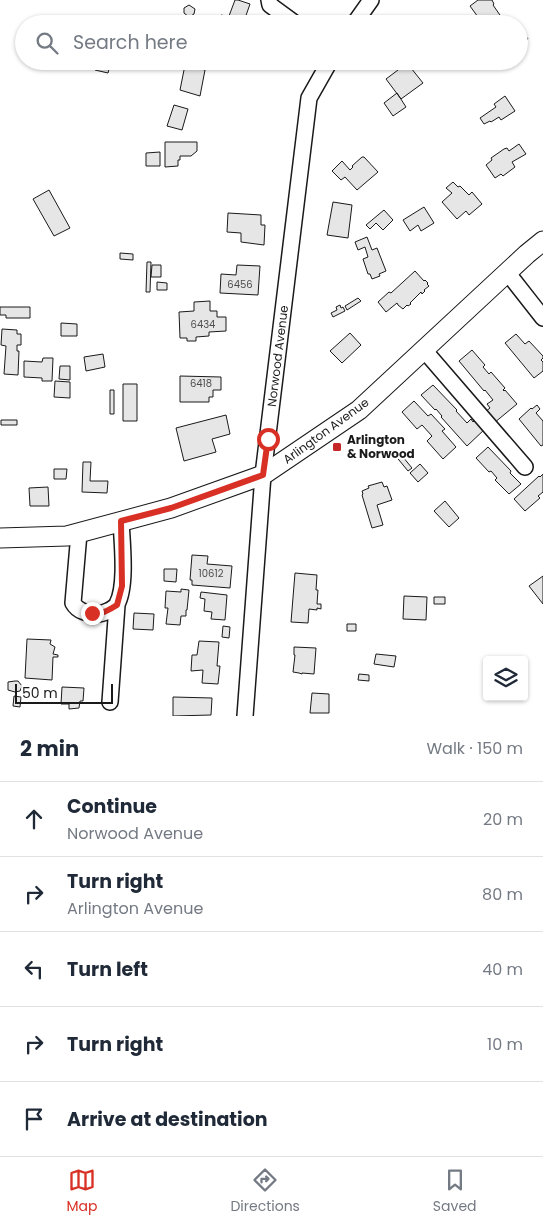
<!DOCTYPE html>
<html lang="en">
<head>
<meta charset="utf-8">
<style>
  :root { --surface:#fff; --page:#f2f2f3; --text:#1f2937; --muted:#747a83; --line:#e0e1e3; --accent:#d93025 }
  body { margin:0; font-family:Poppins,sans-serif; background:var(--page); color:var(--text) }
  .controls { position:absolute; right:15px; bottom:15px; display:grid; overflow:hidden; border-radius:5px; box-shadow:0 1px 4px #0004 }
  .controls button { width:45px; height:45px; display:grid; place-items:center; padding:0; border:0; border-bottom:1px solid var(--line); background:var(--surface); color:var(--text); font:25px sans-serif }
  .scale { position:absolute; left:15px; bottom:12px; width:98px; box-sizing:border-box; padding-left:5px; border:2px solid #1a1a1a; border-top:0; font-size:14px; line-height:18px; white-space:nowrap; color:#1a1a1a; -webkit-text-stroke:4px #fff; paint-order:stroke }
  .stop { position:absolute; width:15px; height:15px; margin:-11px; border:4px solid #d93025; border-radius:50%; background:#fff }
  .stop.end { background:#d93025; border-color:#fff; box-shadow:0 1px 5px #0008 }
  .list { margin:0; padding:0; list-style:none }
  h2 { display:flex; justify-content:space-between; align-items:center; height:65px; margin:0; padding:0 20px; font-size:21px }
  h2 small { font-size:16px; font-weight:400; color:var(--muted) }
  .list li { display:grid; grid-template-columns:32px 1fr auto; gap:15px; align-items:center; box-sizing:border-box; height:75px; padding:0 20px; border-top:1px solid var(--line) }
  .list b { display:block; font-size:19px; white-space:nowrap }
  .list p { margin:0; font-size:16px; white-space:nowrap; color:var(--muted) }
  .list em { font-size:16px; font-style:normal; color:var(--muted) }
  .icon { flex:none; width:28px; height:28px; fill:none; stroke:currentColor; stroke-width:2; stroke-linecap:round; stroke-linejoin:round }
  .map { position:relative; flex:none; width:543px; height:716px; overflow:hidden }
  .search { position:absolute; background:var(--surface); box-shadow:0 1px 4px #0004; left:15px; right:15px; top:15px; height:55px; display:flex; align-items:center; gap:12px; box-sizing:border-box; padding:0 18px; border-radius:28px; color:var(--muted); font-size:19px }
  .sheet { height:440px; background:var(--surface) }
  nav { display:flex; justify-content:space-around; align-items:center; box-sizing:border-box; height:70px; border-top:1px solid var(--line); background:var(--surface); font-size:14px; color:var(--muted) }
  nav a { display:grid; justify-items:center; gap:2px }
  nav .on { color:var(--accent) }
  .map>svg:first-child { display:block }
  .building { fill:#e6e6e6; stroke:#1a1a1a }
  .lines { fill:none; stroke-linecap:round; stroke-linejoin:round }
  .minor-casing { stroke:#1a1a1a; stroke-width:18 }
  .major-casing { stroke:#1a1a1a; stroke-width:21 }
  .minor { stroke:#fff; stroke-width:15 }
  .major { stroke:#fff; stroke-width:19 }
  .route { stroke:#d93025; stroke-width:6 }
  .poi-dot { fill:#c62828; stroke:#fff; stroke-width:2 }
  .labels { text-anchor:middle; stroke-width:4; stroke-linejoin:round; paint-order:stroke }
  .number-label { font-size:10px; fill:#4d4d4d }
  .street-label { font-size:12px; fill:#1a1a1a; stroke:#fff }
  .poi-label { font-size:12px; font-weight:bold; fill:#1a1a1a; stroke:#fff; text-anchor:start }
</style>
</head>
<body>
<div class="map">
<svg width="543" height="716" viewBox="0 0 543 716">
  <rect width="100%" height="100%" fill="#fff"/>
  <path class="building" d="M235,0h3l12,4 -7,20h-24l2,-9 9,2 -1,-1z
    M478,0h14l2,4 -1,1 9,13 -2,3 -6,3h-11l-13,-18z
    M189,5l6,4 -1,5 -5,3 -5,-4v-5z
    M523,31l5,8 -6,4 -3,-3v-6z
    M98,61h13l-3,12 -13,-3z
    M407,63l16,20 -22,16 -15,-20 12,-9 -1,-1z
    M185,65l20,5 -5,26 -20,-6z
    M397,93l9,14 -13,9 -9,-13z
    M505,96l10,15 -14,9 -2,-3 -8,5 -1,-1 -6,3 -4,-6 16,-11 -2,-3z
    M174,105l14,4 -6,21 -15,-4z
    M165,142h32v9l-6,5h-11v4h-2v6l-13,1z
    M519,144l7,10 -14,8 3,5 -12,9 -2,-2 -6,4 -9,-13 6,-5 -1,-2 13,-9 3,-1 2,3z
    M160,152v14h-14v-13z
    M362,157h2l14,15 -21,18 -12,-13 -4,3 -9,-9 10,-10 8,9 3,-3 -1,-1z
    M453,182l5,5 2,-1 9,9 3,-3 10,12 -13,11 -3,-4 -9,8 -15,-17 10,-9 -6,-5z
    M49,190l21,38 -16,8 -21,-37z
    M333,202l19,3 -4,33 -21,-3z
    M424,207l10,16 -13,8 -3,-6 -8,6 -7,-11z
    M384,210l9,10 -10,10 -7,-7 -6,6 -4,-4z
    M228,213l33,2v10h4l-1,20 -23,-3v-9l-14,-1z
    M367,237l5,13 5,-2 9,23 -7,3 1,2 -8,3 -2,-5h-2l-5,-15 5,-2 -3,-10 -7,3 -3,-8z
    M120,253l13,1v6l-13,-1z
    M147,262h4l-1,30h-4z
    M152,265h9v12h-10z
    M237,265l23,1 -2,29 -38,-2 1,-19 15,1z
    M415,271l9,10 1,-1 3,3 -1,1 2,2 -5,4 1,1 -3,3 -1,-2 -11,11 1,1 -3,2 -1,-1 -4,4 -5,-4 -1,-2 -11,9 -8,-10 11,-10 2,1z
    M157,282l10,1v7h-10z
    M358,298l3,3 -14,9 -2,-4z
    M210,301v10h7v6h9v14l-17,1v4l-13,1v4h-9v-3h-7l-1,-26 15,-1v-9z
    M340,305l1,3 2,-1 2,4 -12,6 -2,-4 6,-3 -1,-3z
    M0,307h30v11h-24v-3h-6z
    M61,323l16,1v12h-16z
    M2,329l15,1v4h4v11h-4v6h2l-1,24 -14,-1 2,-28 -5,-1z
    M350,333l11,12 -19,18 -12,-12z
    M516,334l9,10 4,-3 14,15v2l-2,2 2,2v9l-9,7 -29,-35z
    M472,350l13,15 -2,2 6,7 2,-2 14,16 -2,2 1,1 1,-1 12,14 -23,19 -9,-11 5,-4 -3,-4 6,-4 -8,-10 -1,1 -25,-30z
    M103,354l2,13 -19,4 -2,-14z
    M43,358h10l-1,23h-10v-3l-18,-1v-16l18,1z
    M60,366h10v14l-11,-1z
    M180,376l41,1v13h-8v7h-4v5h-29z
    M55,381l15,1v16l-16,-1z
    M123,384h14v37h-14z
    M433,385l24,25 -1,1 11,12 4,-4 2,3 4,-4 9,10 -19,18 -26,-29 1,-1 -6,-7 -1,1 -14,-15z
    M110,390h4v24h-4z
    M414,401l14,15 3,-2 14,15 -3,2 14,16 -13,12 -16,-18 5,-5 -10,-11 -5,4 -15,-17z
    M537,405l3,4 -4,4 7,8v24l-2,1 -22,-27 12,-11 1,1z
    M226,415l4,19 -18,5 4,13 -32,9 -8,-33z
    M1,420h16v5h-16z
    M488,447l23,24 -1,2 11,11 -12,10 -14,-14 2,-2 -6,-7 -2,1 -13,-14z
    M398,451l14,17 -4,3 -14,-17z
    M83,462h8l-1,19h18l-1,12 -25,-1z
    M420,464l8,9 -10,9 -8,-9z
    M54,469h13l-1,10h-12z
    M543,474v18l-5,4 2,2 -15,13 -11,-12 25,-23 1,1z
    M382,482l2,5 3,-1 5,14 -15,5 6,20 -11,3 -10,-33 1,-1 -1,-3 7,-3 -1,-2z
    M48,487l1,19h-19l-1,-18z
    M445,501l14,17 -10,9 -15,-16z
    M192,555l16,1 -1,8 25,2 -2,22 -38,-3v-5h-2z
    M164,569h13l-1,13 -12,-1z
    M295,573l22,2 -1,15h2l-1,14h4v5l-4,-1v2l-8,-1 -1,14 -17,-1z
    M543,576v28l-14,-18z
    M181,589l8,1 -2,20h-1v6h-5l-1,9 -14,-1 2,-16h-3l1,-17 15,1z
    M201,592l26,3 -2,25 -14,-1 1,-7 -8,-1 1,-12 -5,-1z
    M404,596l23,1 -1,23 -23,-1z
    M434,597h11v7h-11z
    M134,613l20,1 -1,16 -20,-1z
    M347,624h9v7h-9z
    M223,626l7,1 -1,11 -7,-1z
    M27,639l24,1 -1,4 5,3 -2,7 5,1v2h-5l-1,23 -27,-2z
    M199,641l20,1 -2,24h3l-2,18 -16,-1 1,-13 -12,1 1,-16h5z
    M294,647l22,1 -2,26 -12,-1v1l-3,-1 -6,-1 2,-17h-1z
    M376,654l20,2 -2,11 -20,-3z
    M359,674l10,1v6l-11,-1z
    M15,681h3l4,5 -2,5 -5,1 -7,-2v-8z
    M62,687l22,1 -1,13h-3l-1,7 -10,1v-5h-8z
    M312,693l17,1v19h-19z
    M14,696l7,1 -1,10 -7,-1z
    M173,697l39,1 -1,17 -38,1z"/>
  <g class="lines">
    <g class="minor-casing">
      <path id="minor" d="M269,0l1,5 26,19
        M354,24l17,-24
        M507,272l36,46
        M424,350l101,117
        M79,533l-6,70c5,9 14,10 24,11 6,0 17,-5 20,-10 10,-18 5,-62 4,-83
        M110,702l7,-97
        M245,716l18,-241 46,-377 21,-37"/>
    </g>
    <g class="major-casing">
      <path id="major" d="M0,538l67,-2 104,-28 92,-33 96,-65 168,-156 16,-13"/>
    </g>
    <use href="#minor" class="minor"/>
    <use href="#major" class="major"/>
  </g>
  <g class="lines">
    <path class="route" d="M92,613c11,1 15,-2 25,-8l5,-19 -1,-65 50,-13 92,-33 5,-36"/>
  </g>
  <rect class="poi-dot" x="332" y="442" width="10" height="10" rx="2.5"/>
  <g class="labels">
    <g class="number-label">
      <text x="240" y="288">6456</text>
      <text x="203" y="328">6434</text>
      <text x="201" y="387">6418</text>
      <text x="211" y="577">10612</text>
    </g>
    <g class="street-label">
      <text transform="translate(278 356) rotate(-83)" y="4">Norwood Avenue</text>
      <text transform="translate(326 431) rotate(-36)" y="4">Arlington Avenue</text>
    </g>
    <g class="poi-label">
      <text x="347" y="444">Arlington<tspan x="347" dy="14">&amp; Norwood</tspan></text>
    </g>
  </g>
</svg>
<div class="controls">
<button><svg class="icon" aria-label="layers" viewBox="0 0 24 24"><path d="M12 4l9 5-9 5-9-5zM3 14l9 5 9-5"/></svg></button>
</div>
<div class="scale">50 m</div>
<div class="stop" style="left:268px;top:439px"></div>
<div class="stop end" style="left:92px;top:613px"></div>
<div class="search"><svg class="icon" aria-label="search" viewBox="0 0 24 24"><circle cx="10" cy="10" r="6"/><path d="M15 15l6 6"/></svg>Search here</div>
</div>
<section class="sheet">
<h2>2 min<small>Walk · 150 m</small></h2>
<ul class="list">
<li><svg class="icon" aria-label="ahead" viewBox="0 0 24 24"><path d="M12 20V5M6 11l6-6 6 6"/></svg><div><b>Continue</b><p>Norwood Avenue</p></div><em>20 m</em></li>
<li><svg class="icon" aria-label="right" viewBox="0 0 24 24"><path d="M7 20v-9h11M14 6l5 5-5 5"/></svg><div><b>Turn right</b><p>Arlington Avenue</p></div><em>80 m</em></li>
<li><svg class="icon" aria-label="left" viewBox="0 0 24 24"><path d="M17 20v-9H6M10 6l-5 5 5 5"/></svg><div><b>Turn left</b></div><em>40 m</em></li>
<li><svg class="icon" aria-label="right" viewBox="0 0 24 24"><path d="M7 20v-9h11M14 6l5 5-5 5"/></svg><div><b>Turn right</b></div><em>10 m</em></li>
<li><svg class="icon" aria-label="arrive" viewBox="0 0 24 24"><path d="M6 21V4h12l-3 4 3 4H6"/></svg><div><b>Arrive at destination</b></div></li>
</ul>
</section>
<nav>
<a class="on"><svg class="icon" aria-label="map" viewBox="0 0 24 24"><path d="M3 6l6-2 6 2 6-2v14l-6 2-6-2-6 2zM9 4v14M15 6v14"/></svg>Map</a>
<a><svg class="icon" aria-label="directions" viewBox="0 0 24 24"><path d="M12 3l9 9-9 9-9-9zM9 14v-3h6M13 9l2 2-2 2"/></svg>Directions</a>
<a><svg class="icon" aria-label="saved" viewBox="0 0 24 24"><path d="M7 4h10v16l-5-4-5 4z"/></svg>Saved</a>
</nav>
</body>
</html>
